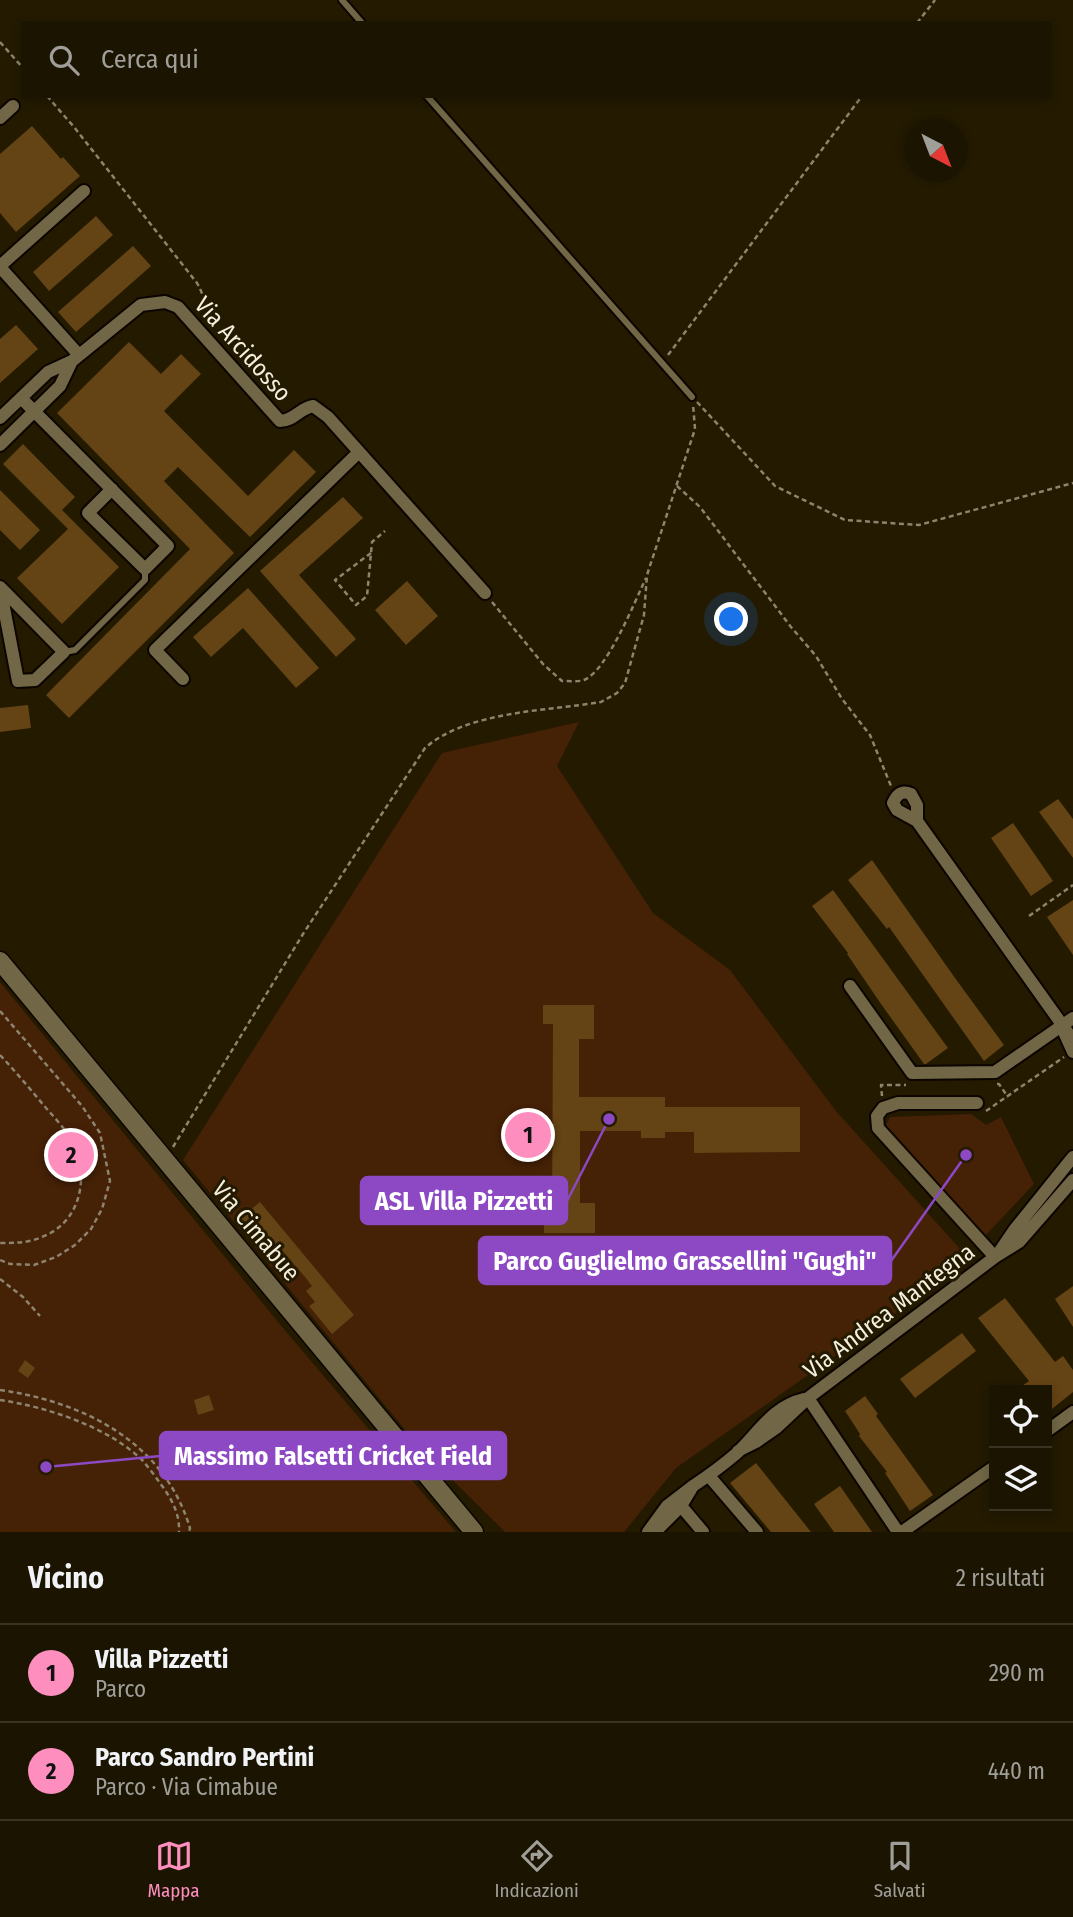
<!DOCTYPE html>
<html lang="it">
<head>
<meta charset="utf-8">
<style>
  :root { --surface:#1a1400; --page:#231d0a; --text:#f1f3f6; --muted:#9f9e99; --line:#383322; --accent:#fd8ebe }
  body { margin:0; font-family:"Fira Sans Condensed",sans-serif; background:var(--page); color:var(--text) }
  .controls { position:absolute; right:21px; bottom:21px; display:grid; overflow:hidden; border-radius:0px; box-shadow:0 4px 10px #0003 }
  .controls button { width:63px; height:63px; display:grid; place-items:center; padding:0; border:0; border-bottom:2px solid var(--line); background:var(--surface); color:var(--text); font:35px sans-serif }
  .compass { position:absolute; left:905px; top:119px; width:63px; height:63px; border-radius:50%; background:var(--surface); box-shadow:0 4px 10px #0003; rotate:138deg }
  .you { position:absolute; left:732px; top:620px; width:24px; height:24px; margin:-18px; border:5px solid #fff; border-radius:50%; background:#1a73e8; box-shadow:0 0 0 10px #1a73e833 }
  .badge { display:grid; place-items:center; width:46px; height:46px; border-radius:50%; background:var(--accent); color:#111; font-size:23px; font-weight:700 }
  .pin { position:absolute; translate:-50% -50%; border:4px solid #fff; box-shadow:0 2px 7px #0006 }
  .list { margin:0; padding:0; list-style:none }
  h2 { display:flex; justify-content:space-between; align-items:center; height:91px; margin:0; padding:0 28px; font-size:30px }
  h2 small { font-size:23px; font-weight:400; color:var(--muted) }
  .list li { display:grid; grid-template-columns:46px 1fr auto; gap:21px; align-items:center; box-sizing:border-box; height:98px; padding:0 28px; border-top:2px solid var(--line) }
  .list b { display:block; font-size:26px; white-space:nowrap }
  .list p { margin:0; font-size:23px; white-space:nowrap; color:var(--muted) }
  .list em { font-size:23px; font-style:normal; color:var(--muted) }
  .icon { flex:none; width:38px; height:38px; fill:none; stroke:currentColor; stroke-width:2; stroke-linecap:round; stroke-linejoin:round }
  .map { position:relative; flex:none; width:1073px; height:1532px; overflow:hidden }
  .search { position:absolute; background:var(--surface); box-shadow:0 4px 10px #0003; left:21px; right:21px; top:21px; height:77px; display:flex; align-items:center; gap:18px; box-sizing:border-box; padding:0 24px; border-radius:0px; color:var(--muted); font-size:26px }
  .sheet { height:287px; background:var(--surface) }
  nav { display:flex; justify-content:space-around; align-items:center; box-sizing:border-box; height:98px; border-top:2px solid var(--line); background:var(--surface); font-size:19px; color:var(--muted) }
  nav a { display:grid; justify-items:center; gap:4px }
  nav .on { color:var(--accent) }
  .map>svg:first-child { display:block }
  .green { fill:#452106 }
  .building { fill:#644314 }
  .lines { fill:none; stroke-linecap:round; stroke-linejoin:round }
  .service-casing { stroke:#0c0500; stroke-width:10 }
  .minor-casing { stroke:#0c0500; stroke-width:16 }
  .secondary-casing { stroke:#0c0500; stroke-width:21 }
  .path { stroke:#8c846e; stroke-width:2.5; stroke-dasharray:5 3.5; stroke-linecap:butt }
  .service { stroke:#716746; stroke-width:6 }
  .minor { stroke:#716746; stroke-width:12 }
  .secondary { stroke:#716746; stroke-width:18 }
  .labels { text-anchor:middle; stroke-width:6; stroke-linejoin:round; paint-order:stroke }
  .street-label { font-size:24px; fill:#f5efdd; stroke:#231a00 }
  .leader { fill:none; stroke:#8d49c4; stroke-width:2.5 }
  .callout-dot { fill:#8d49c4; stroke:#231a00; stroke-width:2.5 }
  .callout { fill:#8d49c4; stroke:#8d49c4; stroke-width:2.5 }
  .callout-label { font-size:26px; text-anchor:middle; font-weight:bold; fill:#fff }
</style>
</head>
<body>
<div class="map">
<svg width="1073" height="1532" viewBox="0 0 1073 1532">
  <rect width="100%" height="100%" fill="#231a00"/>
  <path class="green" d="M579,722l-22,44 96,147 77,57 106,141 126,140 2,14 -288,203 -52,64h-119l-85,-84 -237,-288 259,-407z
    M0,982l283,346 173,204h-456z
    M971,1114l15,11 15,-8 33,67 -49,52 -99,-111 4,-8z"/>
  <path class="building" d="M32,126l29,33 2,-2 17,19 -64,56 -16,-19v-59z
    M96,216l17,19 -64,56 -16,-19z
    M133,246l18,20 -75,66 -18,-20z
    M16,325l22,24 -38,34v-44z
    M129,342l32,32 20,-20 20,20 -37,37 84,85 46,-46 22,22 -66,65 -72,-70 -14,14 70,72 -165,165 -23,-23 144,-146 -133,-136z
    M23,444l52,53 -13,13 57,57 -57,57 -45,-46 51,-49 -65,-65z
    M0,490l40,40 -20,20 -20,-20z
    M343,497l20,21 -64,57 57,64 -20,18 -76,-86z
    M407,581l31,35 -32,29 -31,-35z
    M248,588l71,80 -23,20 -53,-60 -32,29 -18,-20z
    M28,705l3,23 -31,4v-24z
    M1058,799l15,20v39l-34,-46z
    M1013,823l40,58 -22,15 -40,-58z
    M872,860l83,118 49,67 -20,16 -95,-134 -2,2 -39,-49z
    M833,890l115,158 -22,16h-2l-43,-60 -34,-50 1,-1 -36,-47z
    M1073,900v55l-26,-38z
    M543,1005h51v34h-15v58h86v10h135v45l-106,1v-21h-29v6h-24v-7h-61v72h15v30h-51v-17h8l1,-192h-10z
    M260,1202l94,113 -22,19 -23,-28 6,-4 -9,-11 6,-5 -7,-9 -24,-28 -6,5 -9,-11 -5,5 -23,-28z
    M1073,1286v41l-18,-28z
    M1005,1298l50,64 8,-6 10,14v22l-26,21v-23h-31l13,-9 -51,-63z
    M962,1333l14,18 -61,47 -15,-19z
    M25,1360l10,8 -7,10 -10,-7z
    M209,1395l5,15 -16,5 -4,-15z
    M865,1396l13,18 -2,2 57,79 -23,16 -25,-38 2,-1 -28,-36 1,-2 -15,-23z
    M756,1463l55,69h-40l-41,-49z
    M840,1486l32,46h-38l-20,-28z"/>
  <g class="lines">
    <g class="service-casing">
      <path id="service" d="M342,0l20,23
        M427,96l265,301
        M64,652l11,-2 70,-70v-11"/>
    </g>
    <g class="minor-casing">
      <path id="minor" d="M0,118l13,-12
        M0,266l84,-75
        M0,267l79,88
        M21,398l147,148 -23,23 -57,-56 24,-24
        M0,418l48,-46 24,-11 69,-56 24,-3 13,5 102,114c14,0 20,-13 33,-15l15,11 157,176
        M0,445l60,-59 12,-25
        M0,587l64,65 -29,28 -17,1z
        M183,679l-28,-29 204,-198
        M917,821v-16l-6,-11c-9,-4 -14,0 -18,9l4,7 20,11 156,219
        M850,986l62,87 83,-1 78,-54
        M1064,1032l9,20
        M977,1103h-79l-15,5 -6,8 1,12 117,129
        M1000,1251l15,-22 58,-72
        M808,1398l90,134
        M1047,1431l26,-19
        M738,1451l18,-9 20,-14 32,-30 187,-141 24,-15 54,-62
        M709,1476l48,56
        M693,1486c15,-10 30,-21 44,-33 22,-21 36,-47 67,-54
        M681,1506l22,26
        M648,1532l19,-26 26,-20 -12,20 -26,26
        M902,1532l92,-65"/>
    </g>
    <g class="secondary-casing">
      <path id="secondary" d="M0,961l474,571"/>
    </g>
    <path class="path" d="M917,23l18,-23
      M0,42l23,26
      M47,96l27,31 123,156c6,11 10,20 1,30
      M668,355l194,-259
      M697,402l78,84 70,34 74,5 154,-42
      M677,486l23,21 91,120 25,29 26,43 28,36 21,51
      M371,553l-36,27 21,25 11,-9 5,-54 13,-11
      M492,602l51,62 19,17c6,0 17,1 22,-1 23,-9 51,-79 62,-102
      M1029,916l44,-31
      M0,1011l82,95 18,27 10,48 -8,28 -11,20 -16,16 -19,12 -22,8 -24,-1 -10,-4
      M0,1055c16,17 31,35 46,53 10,11 22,24 29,39 14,34 4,76 -33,90 -14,6 -27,6 -42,6
      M997,1084h2l9,13
      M882,1096l-1,-11h25
      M986,1111l78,-54
      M173,1147l130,-213 122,-186c42,-37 122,-37 176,-46l16,-9 8,-10 19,-68 3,-40 48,-146 -2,-25
      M0,1279l23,18 17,19
      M0,1390c84,12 164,52 190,138l-1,4
      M0,1400c47,7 109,27 143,61 6,7 12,15 17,22 11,15 20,30 19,49"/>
    <use href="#service" class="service"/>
    <use href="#minor" class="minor"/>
    <use href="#secondary" class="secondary"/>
  </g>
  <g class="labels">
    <g class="street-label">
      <text transform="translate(243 349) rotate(48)" y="8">Via Arcidosso</text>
      <text transform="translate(256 1231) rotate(50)" y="8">Via Cimabue</text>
      <text transform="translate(889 1311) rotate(-37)" y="8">Via Andrea Mantegna</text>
    </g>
  </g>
  <path class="leader" d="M609 1119L567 1201M966 1155L891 1261M46 1467L160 1456"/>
  <g class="callout-dot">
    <circle cx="609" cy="1119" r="7"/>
    <circle cx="966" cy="1155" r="7"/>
    <circle cx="46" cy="1467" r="7"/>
  </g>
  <g class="callout">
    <rect x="361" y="1177" width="206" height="47" rx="7"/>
    <rect x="479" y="1237" width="412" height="47" rx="7"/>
    <rect x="160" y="1432" width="346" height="47" rx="7"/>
  </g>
  <g class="callout-label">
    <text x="464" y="1210">ASL Villa Pizzetti</text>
    <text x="685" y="1270">Parco Guglielmo Grassellini "Gughi"</text>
    <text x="333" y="1465">Massimo Falsetti Cricket Field</text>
  </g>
</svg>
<div class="controls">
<button><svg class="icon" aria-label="locate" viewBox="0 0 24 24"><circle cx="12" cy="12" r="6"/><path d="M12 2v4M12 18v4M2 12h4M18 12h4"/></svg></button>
<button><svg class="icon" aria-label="layers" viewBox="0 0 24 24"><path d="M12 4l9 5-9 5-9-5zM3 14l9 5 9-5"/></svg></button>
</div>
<svg class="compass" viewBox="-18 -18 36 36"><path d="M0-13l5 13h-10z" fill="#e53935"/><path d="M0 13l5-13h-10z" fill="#9f9e99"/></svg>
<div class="you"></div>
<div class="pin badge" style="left:528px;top:1135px">1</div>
<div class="pin badge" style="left:71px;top:1155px">2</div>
<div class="search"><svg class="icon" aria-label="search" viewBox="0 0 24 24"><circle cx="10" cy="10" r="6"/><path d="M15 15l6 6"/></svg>Cerca qui</div>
</div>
<section class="sheet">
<h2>Vicino<small>2 risultati</small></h2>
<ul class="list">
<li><span class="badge">1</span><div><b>Villa Pizzetti</b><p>Parco</p></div><em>290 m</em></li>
<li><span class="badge">2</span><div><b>Parco Sandro Pertini</b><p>Parco · Via Cimabue</p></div><em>440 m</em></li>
</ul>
</section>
<nav>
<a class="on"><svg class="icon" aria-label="map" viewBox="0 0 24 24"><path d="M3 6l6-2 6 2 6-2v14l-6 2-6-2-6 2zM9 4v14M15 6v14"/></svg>Mappa</a>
<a><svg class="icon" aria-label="directions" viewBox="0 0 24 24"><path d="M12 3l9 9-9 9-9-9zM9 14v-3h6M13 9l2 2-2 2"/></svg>Indicazioni</a>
<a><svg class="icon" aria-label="saved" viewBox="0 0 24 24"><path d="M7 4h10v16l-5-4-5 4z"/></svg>Salvati</a>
</nav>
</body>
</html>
